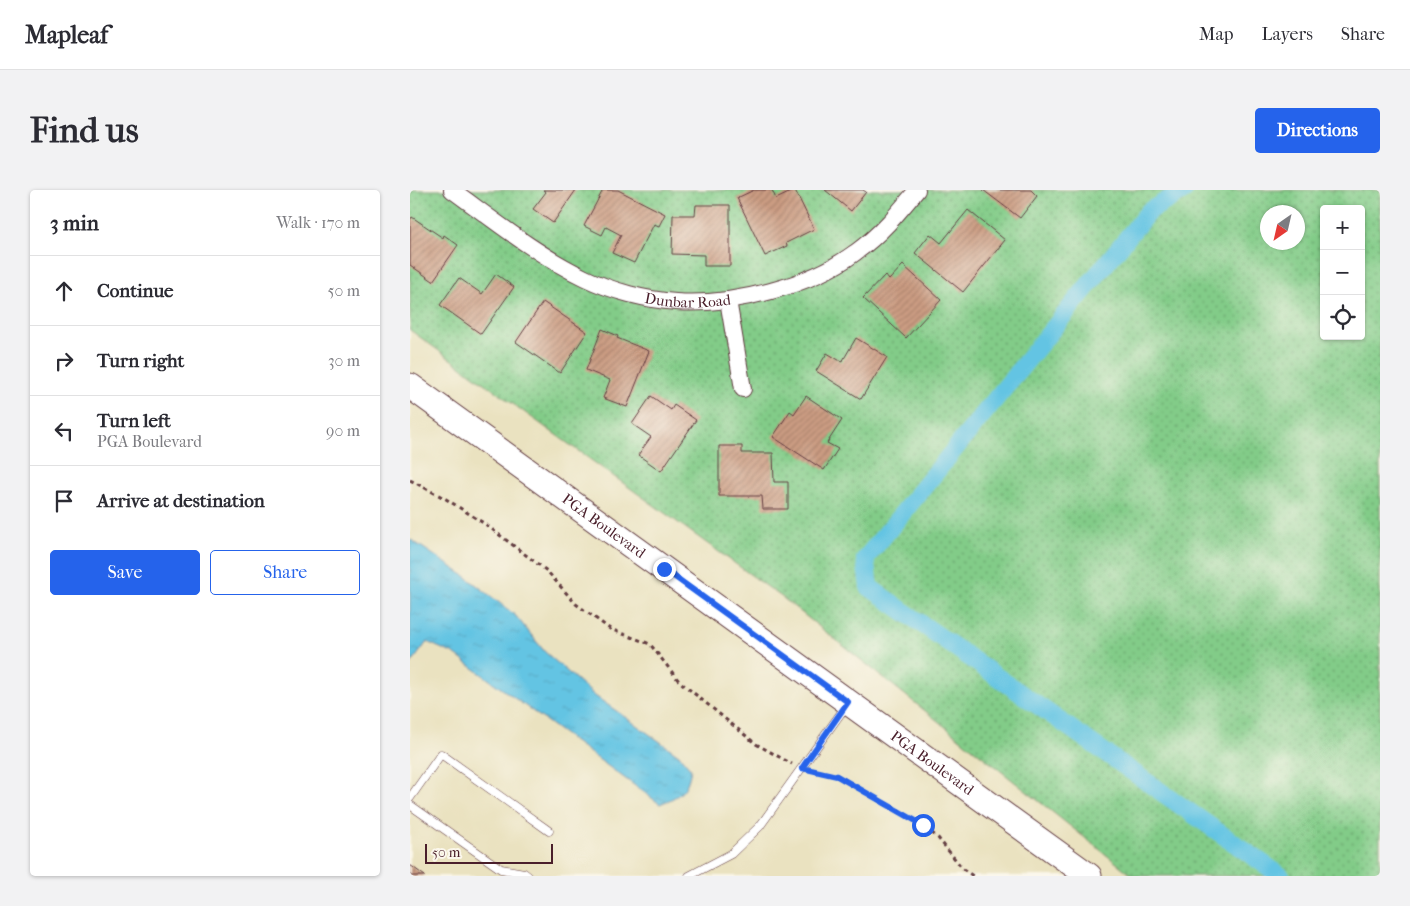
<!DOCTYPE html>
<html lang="en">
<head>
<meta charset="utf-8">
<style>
  :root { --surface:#fff; --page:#f2f2f3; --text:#2b2b33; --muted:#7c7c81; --line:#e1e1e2; --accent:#2563eb }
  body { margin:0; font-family:"IM FELL French Canon",serif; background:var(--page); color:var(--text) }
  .controls { position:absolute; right:15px; top:15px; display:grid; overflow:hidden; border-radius:5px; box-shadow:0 1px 4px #0004 }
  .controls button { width:45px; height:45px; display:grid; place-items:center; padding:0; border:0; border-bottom:1px solid var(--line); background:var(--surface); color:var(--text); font:25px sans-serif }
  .compass { position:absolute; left:850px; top:15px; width:45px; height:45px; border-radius:50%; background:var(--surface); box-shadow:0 1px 4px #0004; rotate:214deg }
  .scale { position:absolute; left:15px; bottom:12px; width:128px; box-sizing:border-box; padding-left:5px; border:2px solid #4a1f2b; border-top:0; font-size:14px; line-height:18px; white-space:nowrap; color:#4a1f2b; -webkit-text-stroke:4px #fbf7ec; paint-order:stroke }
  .stop { position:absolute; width:15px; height:15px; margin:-11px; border:4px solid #2563eb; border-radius:50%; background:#fff }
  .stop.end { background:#2563eb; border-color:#fff; box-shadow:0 1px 5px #0008 }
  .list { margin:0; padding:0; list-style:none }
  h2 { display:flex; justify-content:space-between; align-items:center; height:65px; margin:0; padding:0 20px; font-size:21px }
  h2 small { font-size:16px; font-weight:400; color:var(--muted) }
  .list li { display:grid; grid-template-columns:32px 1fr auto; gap:15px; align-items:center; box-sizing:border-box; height:70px; padding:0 20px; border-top:1px solid var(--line) }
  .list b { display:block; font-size:19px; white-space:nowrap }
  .list p { margin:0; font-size:16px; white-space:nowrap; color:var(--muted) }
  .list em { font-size:16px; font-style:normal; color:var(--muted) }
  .actions { display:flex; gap:10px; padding:15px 20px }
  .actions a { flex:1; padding:11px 0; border:1px solid var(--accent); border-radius:5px; text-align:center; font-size:18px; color:var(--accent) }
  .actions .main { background:var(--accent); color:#fff }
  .icon { flex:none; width:28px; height:28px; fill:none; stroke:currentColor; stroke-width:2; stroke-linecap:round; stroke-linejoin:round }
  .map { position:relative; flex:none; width:970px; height:686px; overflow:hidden; border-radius:5px }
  header { display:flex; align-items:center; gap:30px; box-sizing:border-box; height:70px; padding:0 25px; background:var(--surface); border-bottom:1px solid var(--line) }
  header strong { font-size:24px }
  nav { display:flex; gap:28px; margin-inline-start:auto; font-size:18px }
  .intro { display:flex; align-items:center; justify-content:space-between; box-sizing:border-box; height:120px; padding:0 30px }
  h1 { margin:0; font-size:35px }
  .button { padding:12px 22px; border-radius:5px; background:var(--accent); color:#fff; font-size:18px; font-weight:700 }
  main { display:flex; gap:30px; padding:0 30px }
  aside { flex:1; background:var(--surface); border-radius:5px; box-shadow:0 1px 4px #0004 }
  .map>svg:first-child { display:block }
  .grass { fill:url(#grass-dots); stroke:#66765a; fill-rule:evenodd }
  .water { fill:url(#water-ripples); stroke:#577287 }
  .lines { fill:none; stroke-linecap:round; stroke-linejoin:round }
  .canal { stroke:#64c4e3; stroke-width:18 }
  .building { fill:url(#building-hatch) }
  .lane-casing { stroke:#623c41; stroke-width:9 }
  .street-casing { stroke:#623c41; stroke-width:18 }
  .primary-casing { stroke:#623c41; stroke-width:27 }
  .path { stroke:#623c41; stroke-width:3; stroke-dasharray:4 4; stroke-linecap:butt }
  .lane { stroke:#fff; stroke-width:8 }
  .street { stroke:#fff; stroke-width:16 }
  .primary { stroke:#fff; stroke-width:25 }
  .route { stroke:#2563eb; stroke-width:6 }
  .labels { text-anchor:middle; stroke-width:4; stroke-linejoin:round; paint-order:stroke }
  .street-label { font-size:15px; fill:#4a1f2b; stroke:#fbf7ec }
</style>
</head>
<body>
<header>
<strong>Mapleaf</strong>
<nav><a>Map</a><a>Layers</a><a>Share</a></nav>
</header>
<div class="intro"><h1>Find us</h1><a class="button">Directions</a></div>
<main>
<aside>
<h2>3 min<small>Walk · 170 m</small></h2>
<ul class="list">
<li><svg class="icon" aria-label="ahead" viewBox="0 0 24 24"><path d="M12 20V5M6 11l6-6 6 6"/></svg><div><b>Continue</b></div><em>50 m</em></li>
<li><svg class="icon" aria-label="right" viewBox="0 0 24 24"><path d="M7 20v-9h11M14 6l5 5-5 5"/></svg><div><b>Turn right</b></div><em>30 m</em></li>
<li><svg class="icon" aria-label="left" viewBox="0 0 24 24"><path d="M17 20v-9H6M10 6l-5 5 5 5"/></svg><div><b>Turn left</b><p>PGA Boulevard</p></div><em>90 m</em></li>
<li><svg class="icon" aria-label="arrive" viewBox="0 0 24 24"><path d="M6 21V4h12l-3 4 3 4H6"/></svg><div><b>Arrive at destination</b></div></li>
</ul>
<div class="actions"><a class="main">Save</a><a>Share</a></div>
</aside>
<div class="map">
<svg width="970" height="686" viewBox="0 0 970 686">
  <defs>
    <pattern id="grass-dots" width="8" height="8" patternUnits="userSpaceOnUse" patternTransform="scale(1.25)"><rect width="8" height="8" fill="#82cc88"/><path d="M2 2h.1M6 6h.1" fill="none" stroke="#6ca56f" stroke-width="1.8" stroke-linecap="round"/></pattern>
    <pattern id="water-ripples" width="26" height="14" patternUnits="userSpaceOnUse" patternTransform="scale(1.25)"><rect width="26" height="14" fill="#64c4e3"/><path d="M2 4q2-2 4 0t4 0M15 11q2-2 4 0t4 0" fill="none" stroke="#58a8c3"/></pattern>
    <pattern id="building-hatch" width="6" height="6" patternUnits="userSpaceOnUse" patternTransform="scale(1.25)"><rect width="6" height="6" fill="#cb9c82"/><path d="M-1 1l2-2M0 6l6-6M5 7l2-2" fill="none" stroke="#a77f6b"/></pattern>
  </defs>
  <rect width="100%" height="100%" fill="#fbf7ec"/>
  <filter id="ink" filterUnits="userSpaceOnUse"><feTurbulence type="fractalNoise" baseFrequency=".02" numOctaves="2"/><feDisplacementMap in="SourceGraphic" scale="10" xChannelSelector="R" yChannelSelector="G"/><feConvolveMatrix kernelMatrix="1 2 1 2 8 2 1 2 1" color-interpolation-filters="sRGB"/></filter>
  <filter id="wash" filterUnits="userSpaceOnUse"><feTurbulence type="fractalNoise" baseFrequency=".0096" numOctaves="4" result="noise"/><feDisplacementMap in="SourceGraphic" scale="20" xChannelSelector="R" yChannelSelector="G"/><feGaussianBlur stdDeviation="1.12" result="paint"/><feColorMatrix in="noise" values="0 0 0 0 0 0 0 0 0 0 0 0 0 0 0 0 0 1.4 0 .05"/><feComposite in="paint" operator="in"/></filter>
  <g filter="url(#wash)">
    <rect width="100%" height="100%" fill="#eae2c0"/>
    <path class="grass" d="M0,0h970v686h-247l-350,-278 -373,-268zM914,19h37v127h-37zM858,22h30v30h-30z"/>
    <path class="water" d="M0,349l55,37 50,39 30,37 50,44 84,59 12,14c-4,23 -10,26 -31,35l-206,-150 -27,-12 -17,23z"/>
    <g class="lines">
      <path class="canal" d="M775,0l-36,21 -284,348 4,28 412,289"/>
    </g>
    <g id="blocks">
      <path class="building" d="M133,0h33l-23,33 -20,-14 13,-17z
        M193,0h15l47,24 -6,12 -5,-2 -20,39 -22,-10 9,-18 -15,-8 -4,8 -18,-9z
        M344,0h18l4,9 19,-9 19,39 -28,14 1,3 -22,10 -28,-58z
        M415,0h38l3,2 -15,19z
        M573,0h48l6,6 -17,22z
        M286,15h34v61h-26v-11l-32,-1 1,-39h22z
        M558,20l37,30 -42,52 -48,-39 15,-19 11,9z
        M2,27l31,21 1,-3 14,10 -25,36 -23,-16v-45z
        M493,75l38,35 -35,38 -43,-40 22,-23 4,5z
        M86,84l18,13 -33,47 -41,-29 19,-27 23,16z
        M133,112l44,30 -27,41 -44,-31z
        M192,139l16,7 -1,2 32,13 -22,56 -24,-9 7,-18 -24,-10z
        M446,148l31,19 -26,42 -45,-28 11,-18 15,9z
        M241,206l20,14 3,-5 22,15 -35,51 -23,-16 13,-18 -19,-13z
        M396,206l36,24 -15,23 11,6 -14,21 -51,-33 17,-26 4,3z
        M309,256h23v7h31l1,29h14v27h-25l-1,-13h-43z
        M0,675l15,11h-15z"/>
    </g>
  </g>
  <g filter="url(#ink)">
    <use href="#blocks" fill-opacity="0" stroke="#623c41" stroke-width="1"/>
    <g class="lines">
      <g class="lane-casing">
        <path id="lane" d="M0,608l31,-44 108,77
          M0,615l91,64 23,4 4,3
          M279,686l42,-22 29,-28 86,-120"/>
      </g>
      <g class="street-casing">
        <g id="street">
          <path id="s1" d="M42,0c43,31 85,65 133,88 27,13 61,22 91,24 56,4 135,-16 180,-50 24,-17 42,-39 61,-62"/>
          <path d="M318,110l15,89"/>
        </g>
      </g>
      <g class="primary-casing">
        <g id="primary">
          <path id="s2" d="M0,196l679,490"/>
        </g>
      </g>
      <path class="path" d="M0,290l36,19 39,25 62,47 29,33 34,25 40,15 29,37 77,63 36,20
        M402,580l25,6 86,49 15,13 25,31 10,7"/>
      <use href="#lane" class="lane"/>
      <use href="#street" class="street"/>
      <use href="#primary" class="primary"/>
    </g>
  </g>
  <g class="lines" filter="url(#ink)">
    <path class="route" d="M254,379l184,133 -46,66 35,8 86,49"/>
  </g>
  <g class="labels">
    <g class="street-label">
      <text dy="5" stroke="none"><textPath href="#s1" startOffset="266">Dunbar Road</textPath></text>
      <text dy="5" stroke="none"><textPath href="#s2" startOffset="239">PGA Boulevard</textPath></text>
      <text dy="5" stroke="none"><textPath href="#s2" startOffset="644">PGA Boulevard</textPath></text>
    </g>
  </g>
</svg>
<div class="controls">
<button>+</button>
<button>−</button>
<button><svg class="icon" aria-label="locate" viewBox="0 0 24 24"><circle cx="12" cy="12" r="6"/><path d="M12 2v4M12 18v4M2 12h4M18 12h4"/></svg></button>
</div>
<svg class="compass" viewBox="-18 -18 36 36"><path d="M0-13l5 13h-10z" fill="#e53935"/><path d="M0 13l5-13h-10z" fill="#7c7c81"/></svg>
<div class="scale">50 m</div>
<div class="stop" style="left:513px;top:635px"></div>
<div class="stop end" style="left:254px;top:379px"></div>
</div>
</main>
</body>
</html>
